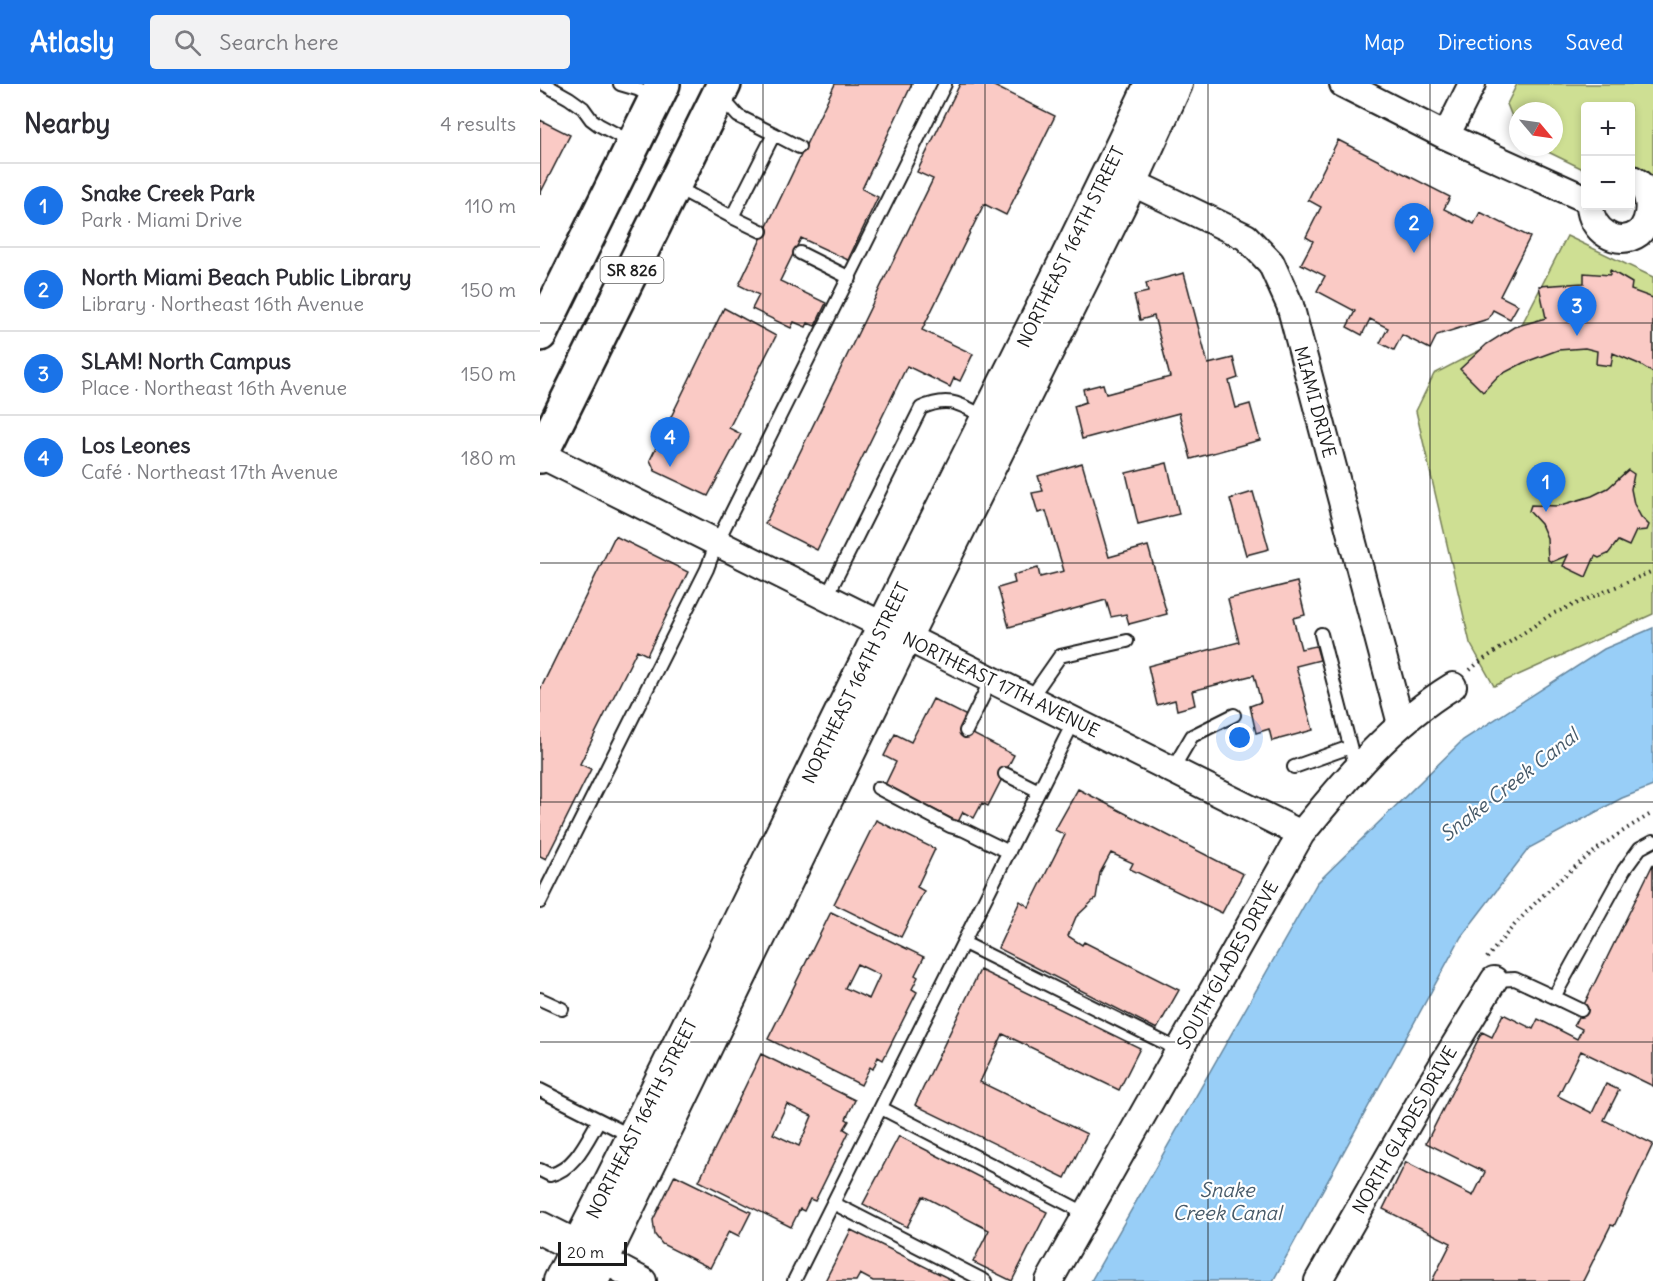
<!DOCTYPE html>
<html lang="en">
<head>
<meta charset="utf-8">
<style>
  :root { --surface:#fff; --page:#f2f2f3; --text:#2b2b33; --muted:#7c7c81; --line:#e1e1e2; --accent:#1a73e8 }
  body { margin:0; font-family:Delius,sans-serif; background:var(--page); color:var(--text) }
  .controls { position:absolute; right:18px; top:18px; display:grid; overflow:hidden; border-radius:6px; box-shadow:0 3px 9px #0003 }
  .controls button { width:54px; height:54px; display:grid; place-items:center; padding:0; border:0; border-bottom:2px solid var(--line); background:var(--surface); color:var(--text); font:30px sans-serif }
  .compass { position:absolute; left:969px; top:18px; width:54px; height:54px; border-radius:50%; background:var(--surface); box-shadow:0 3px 9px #0003; rotate:119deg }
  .scale { position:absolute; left:18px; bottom:15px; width:69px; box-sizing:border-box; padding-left:6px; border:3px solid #1c1c1c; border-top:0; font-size:16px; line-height:21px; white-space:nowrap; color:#1c1c1c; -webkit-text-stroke:4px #fff; paint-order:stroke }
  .you { position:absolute; left:700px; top:654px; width:21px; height:21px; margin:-15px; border:4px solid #fff; border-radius:50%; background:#1a73e8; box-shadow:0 0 0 9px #1a73e833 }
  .badge { display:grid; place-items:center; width:39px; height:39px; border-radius:50%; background:var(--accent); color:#fff; font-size:20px; font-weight:700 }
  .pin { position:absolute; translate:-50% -50px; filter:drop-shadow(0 2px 3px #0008) }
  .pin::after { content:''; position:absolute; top:32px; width:21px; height:18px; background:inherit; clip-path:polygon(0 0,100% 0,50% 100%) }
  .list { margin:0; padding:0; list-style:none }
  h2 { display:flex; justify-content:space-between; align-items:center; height:78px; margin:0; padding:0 24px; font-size:26px }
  h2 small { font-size:20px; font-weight:400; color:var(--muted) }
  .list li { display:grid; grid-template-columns:39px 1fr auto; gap:18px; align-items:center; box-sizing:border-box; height:84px; padding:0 24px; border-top:2px solid var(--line) }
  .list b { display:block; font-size:22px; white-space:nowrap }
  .list p { margin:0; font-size:20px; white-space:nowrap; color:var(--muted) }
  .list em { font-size:20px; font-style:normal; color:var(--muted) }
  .icon { flex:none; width:33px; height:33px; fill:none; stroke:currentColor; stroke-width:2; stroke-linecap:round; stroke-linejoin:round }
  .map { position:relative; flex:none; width:1113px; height:1197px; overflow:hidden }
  header { display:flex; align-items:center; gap:36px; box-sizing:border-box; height:84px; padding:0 30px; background:var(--accent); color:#fff }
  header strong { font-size:28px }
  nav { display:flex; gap:33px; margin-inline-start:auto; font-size:21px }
  .search { width:420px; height:54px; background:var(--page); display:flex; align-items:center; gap:15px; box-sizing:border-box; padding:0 21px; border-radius:6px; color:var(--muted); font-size:22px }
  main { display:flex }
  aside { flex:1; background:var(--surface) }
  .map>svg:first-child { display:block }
  .green { fill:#cedf93; stroke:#757e58; stroke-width:1.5 }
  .water { fill:#98cef7; stroke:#66879f; stroke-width:1.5 }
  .building { fill:#facac5; stroke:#1c1c1c; stroke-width:1.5; fill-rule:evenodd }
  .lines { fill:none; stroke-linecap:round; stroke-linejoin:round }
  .service-casing { stroke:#1c1c1c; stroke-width:16 }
  .minor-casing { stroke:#1c1c1c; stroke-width:30 }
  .tertiary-casing { stroke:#1c1c1c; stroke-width:36 }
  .primary-casing { stroke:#1c1c1c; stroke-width:38 }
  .path { stroke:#1c1c1c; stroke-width:4; stroke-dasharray:1.5 4.5; stroke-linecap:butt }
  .service { stroke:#fff; stroke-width:12 }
  .minor { stroke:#fff; stroke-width:26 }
  .tertiary { stroke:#fff; stroke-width:32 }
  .primary { stroke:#fff; stroke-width:33 }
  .grid { fill:none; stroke:#1c1c1c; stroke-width:1.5; stroke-opacity:0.55 }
  .labels { text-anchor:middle; stroke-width:4.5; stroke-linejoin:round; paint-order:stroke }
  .shield { fill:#fff; stroke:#606060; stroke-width:1.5 }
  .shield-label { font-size:16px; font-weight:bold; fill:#1c1c1c }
  .street-label { font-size:18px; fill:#1c1c1c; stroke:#fff }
  .water-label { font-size:20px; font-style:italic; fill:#475a69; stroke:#fff }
</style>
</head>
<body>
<header>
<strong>Atlasly</strong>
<div class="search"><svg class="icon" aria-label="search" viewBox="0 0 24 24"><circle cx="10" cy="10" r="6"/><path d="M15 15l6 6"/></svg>Search here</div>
<nav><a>Map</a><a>Directions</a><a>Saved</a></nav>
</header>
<main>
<aside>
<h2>Nearby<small>4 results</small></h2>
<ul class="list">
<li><span class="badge">1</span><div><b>Snake Creek Park</b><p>Park · Miami Drive</p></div><em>110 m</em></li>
<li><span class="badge">2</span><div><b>North Miami Beach Public Library</b><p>Library · Northeast 16th Avenue</p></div><em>150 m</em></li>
<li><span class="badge">3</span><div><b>SLAM! North Campus</b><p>Place · Northeast 16th Avenue</p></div><em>150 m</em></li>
<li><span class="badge">4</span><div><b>Los Leones</b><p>Café · Northeast 17th Avenue</p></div><em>180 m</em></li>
</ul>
</aside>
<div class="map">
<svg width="1113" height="1197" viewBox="0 0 1113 1197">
  <rect width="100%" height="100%" fill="#fff"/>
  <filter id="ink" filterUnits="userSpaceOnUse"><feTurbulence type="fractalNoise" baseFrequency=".0167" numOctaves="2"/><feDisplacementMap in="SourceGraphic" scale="12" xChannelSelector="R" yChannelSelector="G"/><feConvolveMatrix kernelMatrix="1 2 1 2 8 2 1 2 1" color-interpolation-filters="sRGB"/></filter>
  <g filter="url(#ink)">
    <path class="green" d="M977,0h136v117l-22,-10 -1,-85h-44l-1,64 -47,-23h16v-36h-36v21l-11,-28z
      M1027,152l86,41v337l-159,72 -24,-43 -54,-232 18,-37 85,-44z"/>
    <path class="water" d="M1113,544v158l-31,12 -93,50 -68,89 -188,344h-182l226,-398 146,-143 141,-91z"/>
    <path class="building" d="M295,0h77l-50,105 16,8 -30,63 -47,-22 -21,43 46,22 -11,23 -7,-3 -2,4 -12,-5 -3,6 -39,-19 7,-14 -20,-10z
      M420,0h30l65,32 -49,99 -22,-11 -62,126 51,24 -13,27 -6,-3 -4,9 -43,-21 -90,184 -52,-26 168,-345 -16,-7z
      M0,36l30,15 -30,59z
      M798,56l112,57 -6,12 30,15 6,-12 50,25 -30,59 18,9 -8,14 -17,-9 -5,9 -51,16 -7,14 -28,-14 -8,15 -14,-7 8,-15 -18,-9 -8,16 -15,-8 8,-16 -38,-20 8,-15 -24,-12 12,-23 -7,-4 15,-30 -13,-7z
      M1070,186l22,13 -1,7 22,8v75l-14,-9 -26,-11 -2,13 -15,-2 1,-13 -12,-3 -27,2 -35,13 -25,13 -15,16 -23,-23 27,-25 27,-17 32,-9 -7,-32 45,-3v-10l26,2z
      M644,189l24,91 25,-6 5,20 -9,3 7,27 14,-4 10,36 -69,19 -12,-46 -97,26 -8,-33 12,-4 -3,-13 20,-5 3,10 64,-17 -16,-61 -14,4 -6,-25 14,-3 -2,-9z
      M184,224l52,28 -47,92 12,6 -33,62 -53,-25 -5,-11z
      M542,379l27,94 39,-11 19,68 -38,10 -3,-10 -15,3 -5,-17 -97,27 -11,-39 17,-5 -2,-8 25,-7 2,9 24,-6 -18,-60 -8,2 -6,-20 11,-2 -5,-15z
      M627,379l12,51 -41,10 -12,-51z
      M1088,386l6,4 -3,15 3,15 7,13 8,8 -2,5 -11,1 -7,15 -11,-5 -10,13 -9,4 -4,-2 -9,21 -23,-11 5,-11 -16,7 -4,-2 -1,-22 -6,-14 -12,-13 2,-6 27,1 34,-10 16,-8z
      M713,408l16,57 -23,6 -16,-56z
      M75,452l73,36 -41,83 -10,-5 -57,114 11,5 -45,90 -6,-3v-166z
      M757,498l8,33 -12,3 8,31 15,-3 4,14 -24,6 17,64 -41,11 -3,-12 -13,4 -6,-27 11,-4 -7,-27 -62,16 3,14 -18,5 -2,-10 -18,5 -9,-39 91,-24 -11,-43z
      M393,615l36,18 -6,12 51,26 -26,51 -6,-3 -8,15 -11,-6 -5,10 -73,-37 11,-23 -12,-6 11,-22 16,8z
      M538,705l165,85 -21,39 -92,-44 3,-6 -22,-10 -11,20 -4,25 -20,19 -8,19 14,9 2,-3 95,48 -22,39 -159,-81 22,-47 9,6 36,-72 -10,-5z
      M336,736l59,29 -18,38 7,4 -23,46 -67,-33z
      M1113,780v222l-72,-35 -23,45 34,17 14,-29 13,6 -15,30 49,24 -39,82 -3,-1 -28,56h-151l19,-38 -68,-34 23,-47 67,34 12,-24 -59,-29 56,-111 10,5 11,-23 30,15 5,-10 39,20 5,-10 -8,-4z
      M291,828l93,45 -9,18 3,2 -6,12 5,3 -34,68 -5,-3 -5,12 -3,-2 -9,18 -93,-46zM317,880l23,11 -11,24 -24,-11z
      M440,886l160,78 -21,42 -116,-56 -23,48 107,52 -22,44 -150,-73z
      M221,970l94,46 -9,19 3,2 -5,8 5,3 -34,69 -5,-2 -6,12 -4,-2 -9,18 -92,-46zM247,1020l25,12 -13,30 -26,-12z
      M359,1052l148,76 -35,69 -39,-19 16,-32 -66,-34 -16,31 -44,-23z
      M135,1091l76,37 -12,24 -10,-5 -19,37 -48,-24 -7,-9 -2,-15z
      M311,1146l103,51h-81l-13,-7 -4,7h-31z"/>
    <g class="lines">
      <g class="service-casing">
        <path id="service" d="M4,0l25,14 14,10 8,11 8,6 34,18
          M80,0l17,5 18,9
          M234,50l25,13
          M134,102l58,31 42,-83 -36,-18 -18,-20
          M192,133l29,14
          M260,169l50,25
          M286,514l95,-190c29,-13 40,-3 66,10
          M781,550l35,135
          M490,615l30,-43 67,-15
          M426,647l25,-51
          M754,683l56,-20
          M632,686l20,-34 42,-21
          M465,690l34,17
          M338,704l72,38 14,4 45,22
          M0,818l167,-333 10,-27 228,-458
          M424,859l215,107
          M954,896l21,-1 39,18 70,-127 16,-22 13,-7
          M1014,913l27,13
          M0,915l22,10
          M0,1006l93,47
          M341,1024l206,106
          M0,1086l10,5c25,-6 37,-35 49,-55
          M293,1119l152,78
          M254,1197l280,-560"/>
      </g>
      <g class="minor-casing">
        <path id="minor" d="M803,0l103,52 140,63
          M906,52l26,-52
          M576,89l15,9 115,55 25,26 19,42 111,419
          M1050,122c1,24 27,43 49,27 14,-15 14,-47 -9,-55
          M1,371l760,379
          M46,1167l57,30
          M509,1197l252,-447c45,-55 91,-111 152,-148
          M778,1197l105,-184 71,-117"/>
      </g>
      <g class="tertiary-casing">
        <path id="tertiary" d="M0,1144l38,19
          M20,1197c106,-204 204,-413 306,-619 94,-193 194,-384 285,-578
          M52,1197l313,-644 226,-455 45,-98"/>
      </g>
      <g class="primary-casing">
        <path id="primary" d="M0,250l123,-250
          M0,372l184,-372"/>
      </g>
      <path class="path" d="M930,586l8,-7 74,-49 101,-43
        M947,874c44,-57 103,-110 166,-145"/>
      <use href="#service" class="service"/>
      <use href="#minor" class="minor"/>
      <use href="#tertiary" class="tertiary"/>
      <use href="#primary" class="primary"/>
    </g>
  </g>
  <path class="grid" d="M223,0v1197M445,0v1197M668,0v1197M890,0v1197M0,239h1113M0,479h1113M0,718h1113M0,958h1113"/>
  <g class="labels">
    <rect class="shield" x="60.5" y="173" width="63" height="26" rx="4.5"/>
    <g class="shield-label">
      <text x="92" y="192">SR 826</text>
    </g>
    <g class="street-label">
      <text transform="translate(531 163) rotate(-64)" y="6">NORTHEAST 164TH STREET</text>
      <text transform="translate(775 318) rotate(75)" y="6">MIAMI DRIVE</text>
      <text transform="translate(316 599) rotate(-64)" y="6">NORTHEAST 164TH STREET</text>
      <text transform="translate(461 601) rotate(26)" y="6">NORTHEAST 17TH AVENUE</text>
      <text transform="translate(688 881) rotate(-61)" y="6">SOUTH GLADES DRIVE</text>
      <text transform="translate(102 1035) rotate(-63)" y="6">NORTHEAST 164TH STREET</text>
      <text transform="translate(865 1046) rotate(-60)" y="6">NORTH GLADES DRIVE</text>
    </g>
    <g class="water-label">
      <text transform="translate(969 701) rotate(-38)" y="7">Snake Creek Canal</text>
      <text x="687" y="1113">Snake<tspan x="687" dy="23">Creek Canal</tspan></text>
    </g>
  </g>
</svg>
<div class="controls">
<button>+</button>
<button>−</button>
</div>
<svg class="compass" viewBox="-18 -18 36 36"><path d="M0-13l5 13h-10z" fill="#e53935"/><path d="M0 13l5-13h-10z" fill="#7c7c81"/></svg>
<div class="scale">20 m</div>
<div class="you"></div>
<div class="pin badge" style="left:1006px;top:428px">1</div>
<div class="pin badge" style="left:874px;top:169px">2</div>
<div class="pin badge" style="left:1037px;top:252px">3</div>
<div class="pin badge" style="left:130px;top:383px">4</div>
</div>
</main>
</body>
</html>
